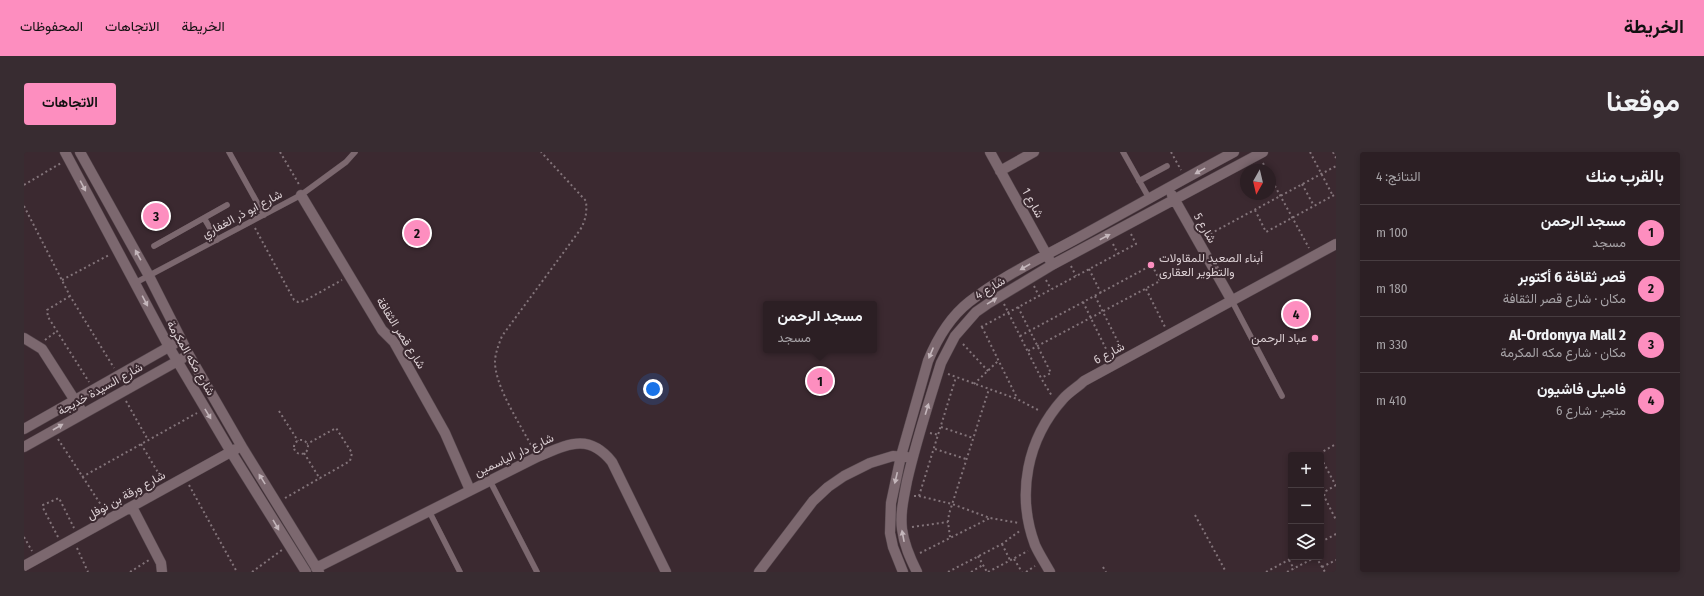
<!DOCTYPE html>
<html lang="ar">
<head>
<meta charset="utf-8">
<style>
  :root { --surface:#2c1f24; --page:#382c31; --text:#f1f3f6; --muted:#a6a2a6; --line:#483d41; --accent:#fd8ebf }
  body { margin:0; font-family:"Fira Sans Condensed",Vazirmatn,sans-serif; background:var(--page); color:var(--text); direction:rtl }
  .controls { position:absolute; right:12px; bottom:12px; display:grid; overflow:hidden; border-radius:4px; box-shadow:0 2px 6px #0003 }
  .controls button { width:36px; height:36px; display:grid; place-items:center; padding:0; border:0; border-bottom:1px solid var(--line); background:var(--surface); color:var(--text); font:20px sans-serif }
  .compass { position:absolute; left:1216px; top:12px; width:36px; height:36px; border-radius:50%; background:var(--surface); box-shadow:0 2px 6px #0003; rotate:188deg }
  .you { position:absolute; left:629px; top:237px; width:14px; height:14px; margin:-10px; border:3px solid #fff; border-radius:50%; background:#1a73e8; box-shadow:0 0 0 6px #1a73e833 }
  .badge { display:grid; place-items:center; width:26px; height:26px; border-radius:50%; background:var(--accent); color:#111; font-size:13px; font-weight:700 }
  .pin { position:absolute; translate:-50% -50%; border:2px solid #fff; box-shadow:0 1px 4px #0006 }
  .popup { position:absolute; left:739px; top:149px; width:114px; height:52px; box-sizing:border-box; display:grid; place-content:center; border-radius:4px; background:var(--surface); filter:drop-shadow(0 1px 3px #0005); font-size:13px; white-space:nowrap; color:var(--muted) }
  .popup b { font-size:15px; color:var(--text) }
  .popup::after { content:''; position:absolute; left:50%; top:100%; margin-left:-8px; border:8px solid transparent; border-top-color:var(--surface) }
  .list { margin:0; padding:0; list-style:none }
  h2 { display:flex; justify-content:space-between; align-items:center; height:52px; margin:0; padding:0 16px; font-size:17px }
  h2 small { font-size:13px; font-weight:400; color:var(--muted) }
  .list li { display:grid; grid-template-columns:26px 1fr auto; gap:12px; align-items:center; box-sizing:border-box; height:56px; padding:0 16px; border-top:1px solid var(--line) }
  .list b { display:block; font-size:15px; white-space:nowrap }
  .list p { margin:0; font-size:13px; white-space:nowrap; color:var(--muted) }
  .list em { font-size:13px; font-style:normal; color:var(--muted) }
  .icon { flex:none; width:22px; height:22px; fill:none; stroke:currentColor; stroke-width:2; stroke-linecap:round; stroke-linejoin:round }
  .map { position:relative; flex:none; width:1312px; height:420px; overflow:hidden; direction:ltr; border-radius:4px }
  header { display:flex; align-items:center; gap:24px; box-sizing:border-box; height:56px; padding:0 20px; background:var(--accent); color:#111 }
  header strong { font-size:19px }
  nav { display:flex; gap:22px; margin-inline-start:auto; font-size:14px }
  .intro { display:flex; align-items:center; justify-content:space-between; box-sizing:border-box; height:96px; padding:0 24px }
  h1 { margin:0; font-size:28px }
  .button { padding:10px 18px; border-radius:4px; background:var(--accent); color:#111; font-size:14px; font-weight:700 }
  main { display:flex; gap:24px; padding:0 24px }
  aside { flex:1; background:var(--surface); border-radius:4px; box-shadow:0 2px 6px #0003 }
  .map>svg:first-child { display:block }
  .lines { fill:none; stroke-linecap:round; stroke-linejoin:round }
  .service-casing { stroke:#56474d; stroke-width:6 }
  .minor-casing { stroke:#56474d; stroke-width:11 }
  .path { stroke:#83747a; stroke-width:2; stroke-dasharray:2 3; stroke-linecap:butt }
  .service { stroke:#7c686f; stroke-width:5.5 }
  .minor { stroke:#7c686f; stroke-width:10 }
  .oneway { fill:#c4b6bb }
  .poi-dot { fill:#fd8ebf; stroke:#3b2930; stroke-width:1.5 }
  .labels { text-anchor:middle; stroke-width:4; stroke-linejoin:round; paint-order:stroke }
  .street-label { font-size:12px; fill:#dcd0d4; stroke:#3b2930 }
  .poi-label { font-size:12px; fill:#dcd0d4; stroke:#3b2930; text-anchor:start }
</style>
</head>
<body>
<header>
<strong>الخريطة</strong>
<nav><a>الخريطة</a><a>الاتجاهات</a><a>المحفوظات</a></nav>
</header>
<div class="intro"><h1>موقعنا</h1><a class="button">الاتجاهات</a></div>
<main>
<aside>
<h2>بالقرب منك<small>النتائج: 4</small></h2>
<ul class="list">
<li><span class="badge">1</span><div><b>مسجد الرحمن</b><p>مسجد</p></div><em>100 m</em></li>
<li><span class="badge">2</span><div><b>قصر ثقافة 6 أكتوبر</b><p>مكان · شارع قصر الثقافة</p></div><em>180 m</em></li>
<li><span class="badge">3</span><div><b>Al-Ordonyya Mall 2</b><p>مكان · شارع مكه المكرمة</p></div><em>330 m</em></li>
<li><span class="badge">4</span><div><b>فاميلى فاشيون</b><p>متجر · شارع 6</p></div><em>410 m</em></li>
</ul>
</aside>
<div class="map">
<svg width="1312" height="420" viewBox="0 0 1312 420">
  <rect width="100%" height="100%" fill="#3b2930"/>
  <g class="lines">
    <g class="service-casing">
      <path id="service" d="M205,0l35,63
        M1099,0l26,46
        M1115,29l28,-15
        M180,66l13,22
        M130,94l73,-41
        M111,131l166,-88 45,-33 9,-10
        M1208,149l50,95
        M466,329l47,91
        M405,359l31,61"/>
    </g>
    <g class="minor-casing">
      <path id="minor" d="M41,0l104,195 62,105 75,120
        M56,0l69,124 40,79 53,92 77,125
        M966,0l59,107
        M976,19l34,-19
        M277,43l81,135 12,12 51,91 25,57
        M1148,43l60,106
        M0,186l18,11 41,64
        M0,277l150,-85
        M0,295l159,-89
        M108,355l29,56 1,9
        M0,414l212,-117
        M292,416l221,-111c30,-12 51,-25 75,5l54,110
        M735,420l54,-71 15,-14 16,-11 26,-13 23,-7 14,1
        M879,420l-10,-25 -3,-14 1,-30 10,-47 27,-95c9,-22 22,-44 41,-59 32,-25 70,-43 105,-62 53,-29 106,-59 160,-88
        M893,420c-7,-14 -13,-27 -15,-43 -2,-16 2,-32 5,-48 9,-40 22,-79 34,-118l14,-27 21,-24 13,-9 63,-38 211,-113
        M1026,420c-5,-9 -11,-18 -15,-27 -19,-51 -8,-106 28,-146 6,-7 15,-12 21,-18l252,-137"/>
    </g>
    <path class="path" d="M256,0l20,34
      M1147,0l10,18
      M1286,0l23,44
      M1309,0l3,6
      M1239,11l3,7
      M1246,25l39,71
      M1278,32l12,22
      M0,33l37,-22
      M0,54l46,90 44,72
      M1231,58l11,22 70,-38
      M231,76l39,72 4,2 6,-1 38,-21
      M1182,84l130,-70
      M1089,92l5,10
      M1047,114l5,10
      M1065,117l12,24
      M38,128l47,-25
      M1022,128l5,9
      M1010,134l5,10
      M1122,137l19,38
      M46,144l-23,14 1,7 41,65
      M1071,144l27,54
      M1059,150l27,55
      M980,152l37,74 11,18
      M994,155l33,66 -10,5
      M957,175l155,-83 -5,-10
      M958,175l35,71
      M996,184l132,-71 8,16 -132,70
      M21,188l12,-9
      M939,192l25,27
      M924,222l69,25 23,12
      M950,232l24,-23
      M102,249l22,39
      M255,259l19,30
      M917,275l32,11
      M906,281l9,2
      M34,287l47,72
      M270 295a7 7 0 1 1 14 0a7 7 0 1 1-14 0Z
      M117,292l21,35
      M509,297c-12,-24 -39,-63 -38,-89 1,-9 4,-16 7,-24l78,-106c6,-10 7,-18 6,-29l-45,-49
      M911,297l31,10
      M280,301l16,26
      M1297,303l1,-3 14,-8
      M1297,306l15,28
      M58,325l115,-64
      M165,333l48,87
      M1312,333l-10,6 -2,5 12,24
      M890,344h5l33,8 38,14 29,5
      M895,344l37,-119
      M261,346l65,-37 2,-8 -16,-25 -29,16
      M1171,363l31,57
      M888,375l36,-5
      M0,385l8,14
      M34,385l-15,-29v-3l16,-7 15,30
      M926,385l-2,-15 1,-8 40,-125
      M1297,390l15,-8
      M978,392l8,16
      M53,396l11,24
      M896,401l70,-35
      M954,404l9,16
      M1292,405l9,15
      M990,407l8,13
      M1265,408l5,9
      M1079,415l3,5
      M1298,415l14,-7
      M106,420l19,-12
      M228,420l30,-22
      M924,420l54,-28 19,-14
      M947,420l12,-7
      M964,420l40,-21
      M1002,420l9,-6
      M1242,420l28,-15
      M1263,420l29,-15"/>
    <use href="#service" class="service"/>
    <use href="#minor" class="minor"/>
  </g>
  <defs><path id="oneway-solid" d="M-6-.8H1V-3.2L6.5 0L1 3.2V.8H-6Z"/></defs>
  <g class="oneway">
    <use href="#oneway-solid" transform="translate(1176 19) rotate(151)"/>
    <use href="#oneway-solid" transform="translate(59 34) rotate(62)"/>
    <use href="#oneway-solid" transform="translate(1081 85) rotate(-28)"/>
    <use href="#oneway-solid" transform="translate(114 103) rotate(-119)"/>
    <use href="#oneway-solid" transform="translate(1001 115) rotate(150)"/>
    <use href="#oneway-solid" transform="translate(121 149) rotate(62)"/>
    <use href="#oneway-solid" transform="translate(968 149) rotate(-32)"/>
    <use href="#oneway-solid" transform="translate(907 201) rotate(113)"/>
    <use href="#oneway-solid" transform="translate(903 257) rotate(-73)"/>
    <use href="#oneway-solid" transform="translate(184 262) rotate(59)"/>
    <use href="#oneway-solid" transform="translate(34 275) rotate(-30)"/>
    <use href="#oneway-solid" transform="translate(872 326) rotate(103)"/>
    <use href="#oneway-solid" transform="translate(238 327) rotate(-122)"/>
    <use href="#oneway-solid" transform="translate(252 373) rotate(60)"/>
    <use href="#oneway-solid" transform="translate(879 384) rotate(-101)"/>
  </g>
  <g class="poi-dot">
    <circle cx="1127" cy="113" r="4"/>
    <circle cx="1291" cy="186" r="4"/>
  </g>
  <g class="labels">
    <g class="street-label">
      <text transform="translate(1009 51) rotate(61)" y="4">شارع 1</text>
      <text transform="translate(218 62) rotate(-28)" y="4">شارع ابو ذر الغفاري</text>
      <text transform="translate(1181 76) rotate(60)" y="4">شارع 5</text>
      <text transform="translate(966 136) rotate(-32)" y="4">شارع 4</text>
      <text transform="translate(377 181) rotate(58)" y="4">شارع قصر الثقافة</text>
      <text transform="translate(1085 201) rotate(-28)" y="4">شارع 6</text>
      <text transform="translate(167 206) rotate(60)" y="4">شارع مكه المكرمة</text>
      <text transform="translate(76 237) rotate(-29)" y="4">شارع السيدة خديجة</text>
      <text transform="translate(490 303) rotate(-25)" y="4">شارع دار الياسمين</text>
      <text transform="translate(102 343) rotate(-29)" y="4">شارع ورقة بن نوفل</text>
    </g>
    <g class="poi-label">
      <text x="1135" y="110">أبناء الصعيد للمقاولات<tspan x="1135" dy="14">والتطوير العقارى</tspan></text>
      <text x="1283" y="190" text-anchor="end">عباد الرحمن</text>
    </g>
  </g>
</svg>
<div class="controls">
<button>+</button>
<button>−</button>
<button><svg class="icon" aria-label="layers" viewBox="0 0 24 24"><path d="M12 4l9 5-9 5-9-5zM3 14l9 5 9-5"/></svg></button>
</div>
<svg class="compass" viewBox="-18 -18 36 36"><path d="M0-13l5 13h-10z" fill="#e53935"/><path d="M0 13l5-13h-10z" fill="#a6a2a6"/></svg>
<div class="you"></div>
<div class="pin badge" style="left:796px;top:229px">1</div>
<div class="popup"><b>مسجد الرحمن</b>مسجد</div>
<div class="pin badge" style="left:393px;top:81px">2</div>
<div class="pin badge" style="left:132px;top:64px">3</div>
<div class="pin badge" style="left:1272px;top:162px">4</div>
</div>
</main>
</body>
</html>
